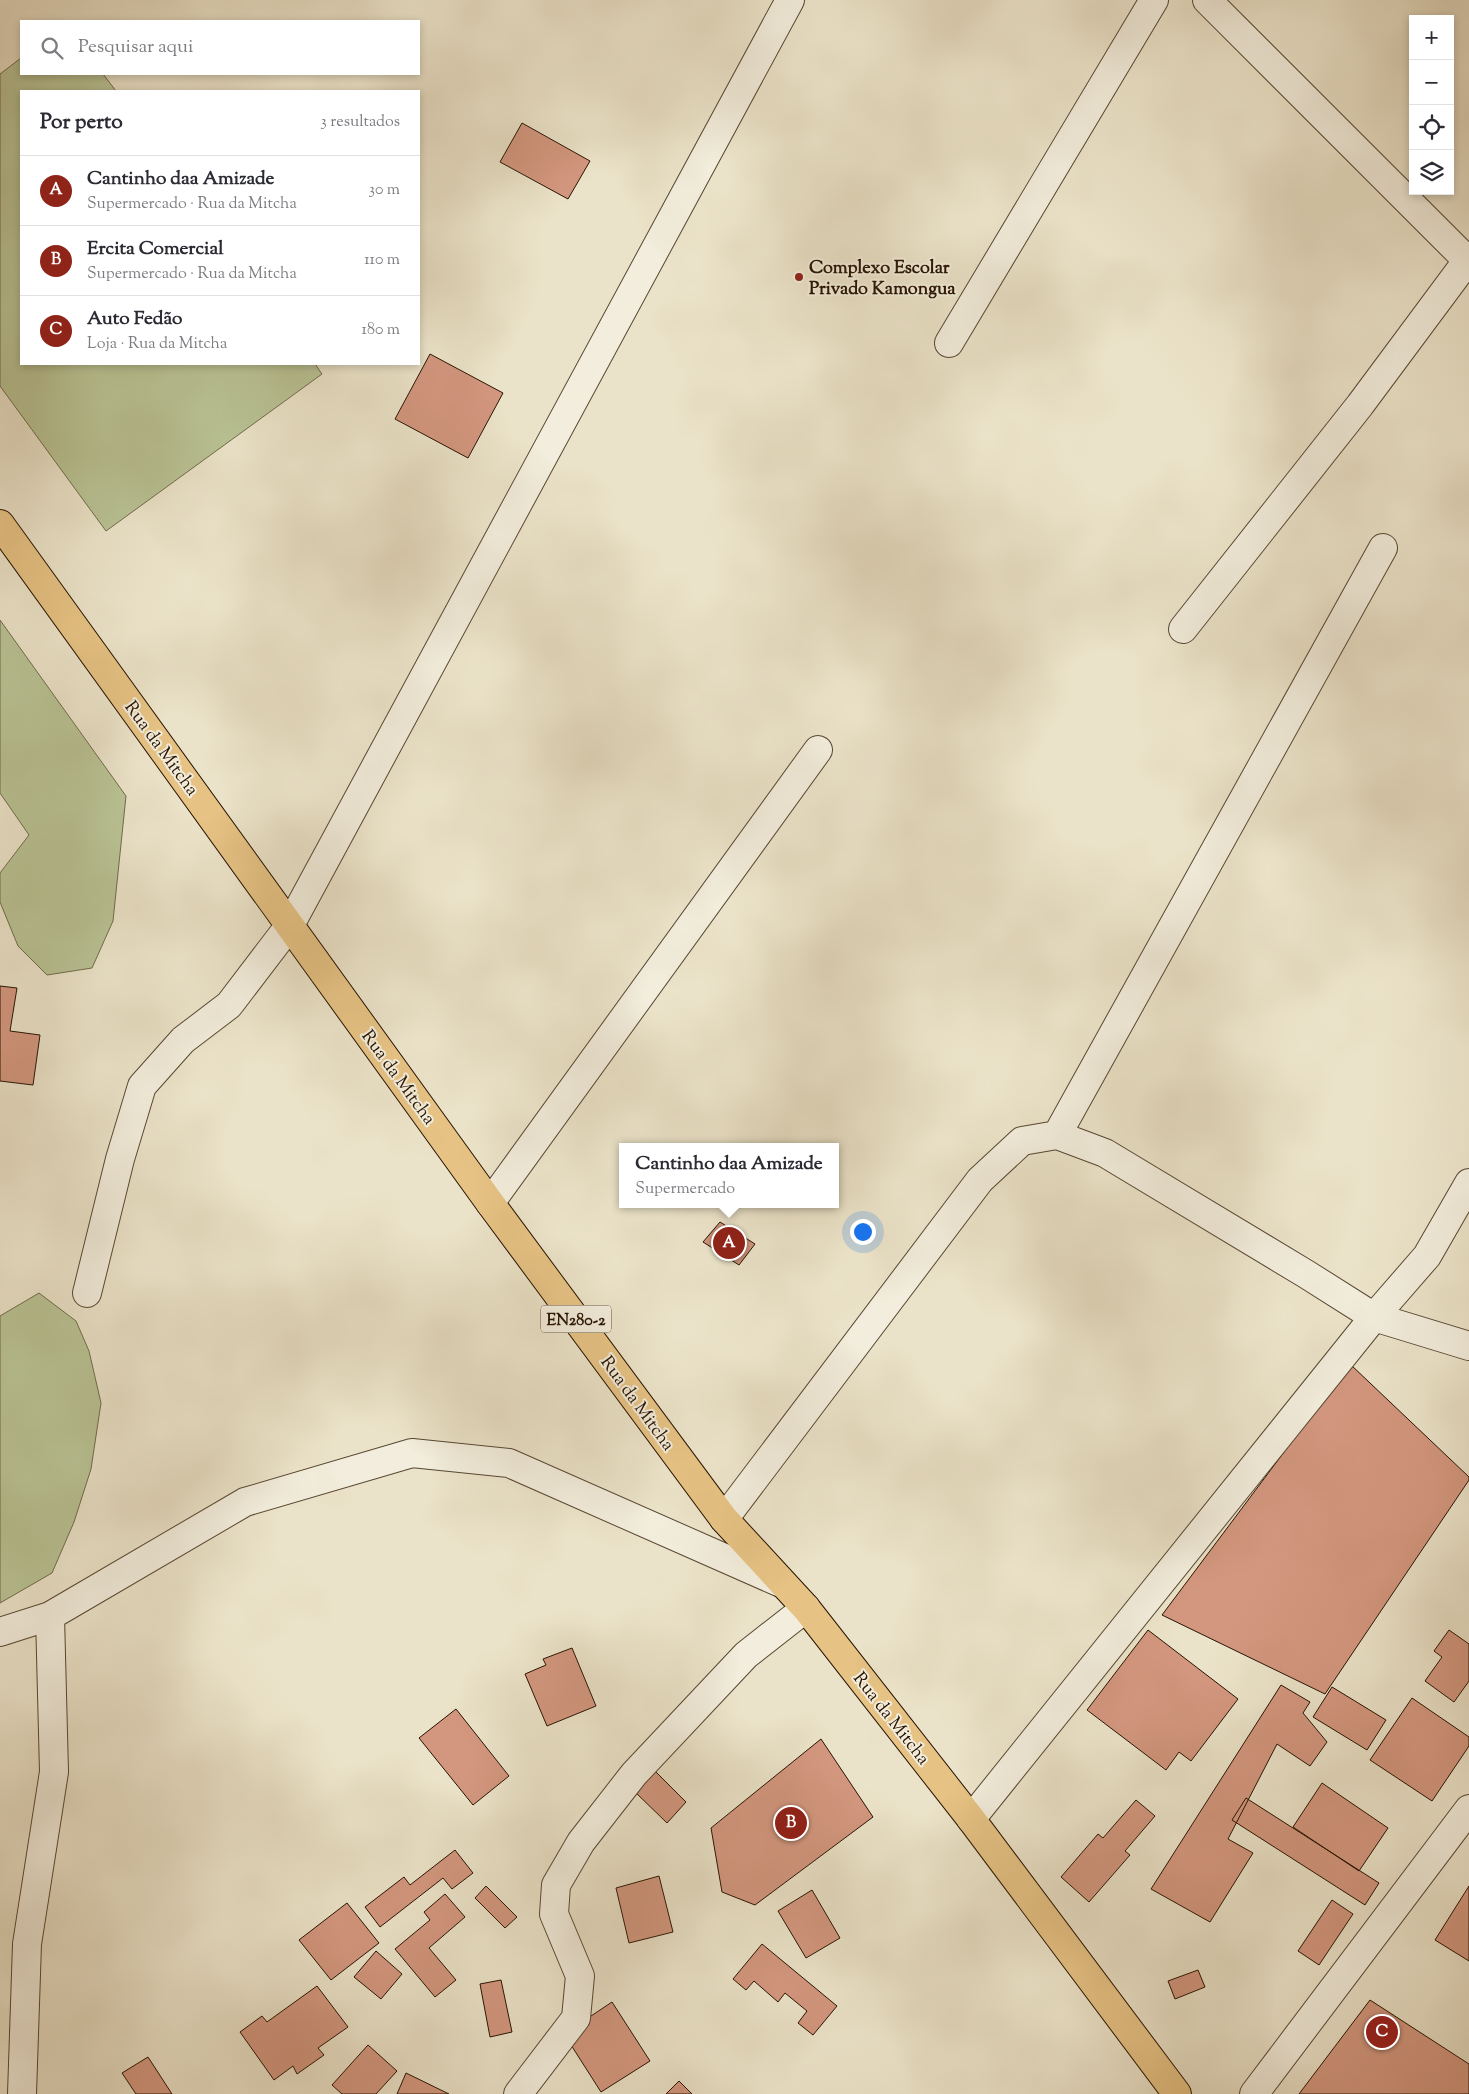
<!DOCTYPE html>
<html lang="pt">
<head>
<meta charset="utf-8">
<style>
  :root { --surface:#fff; --page:#f2f2f3; --text:#2b2b33; --muted:#7c7c81; --line:#e1e1e2; --accent:#8f2418 }
  body { margin:0; font-family:"Sorts Mill Goudy",serif; background:var(--page); color:var(--text) }
  .controls { position:absolute; right:15px; top:15px; display:grid; overflow:hidden; border-radius:0px; box-shadow:0 2px 8px #0003 }
  .controls button { width:45px; height:45px; display:grid; place-items:center; padding:0; border:0; border-bottom:1px solid var(--line); background:var(--surface); color:var(--text); font:25px sans-serif }
  .you { position:absolute; left:862px; top:1231px; width:18px; height:18px; margin:-12px; border:4px solid #fff; border-radius:50%; background:#1a73e8; box-shadow:0 0 0 8px #1a73e833 }
  .badge { display:grid; place-items:center; width:32px; height:32px; border-radius:50%; background:var(--accent); color:#fff; font-size:16px; font-weight:700 }
  .pin { position:absolute; translate:-50% -50%; border:2px solid #fff; box-shadow:0 1px 5px #0006 }
  .popup { position:absolute; left:619px; top:1143px; width:220px; height:65px; box-sizing:border-box; display:grid; place-content:center; border-radius:0px; background:var(--surface); filter:drop-shadow(0 1px 4px #0005); font-size:16px; white-space:nowrap; color:var(--muted) }
  .popup b { font-size:19px; color:var(--text) }
  .popup::after { content:''; position:absolute; left:50%; top:100%; margin-left:-10px; border:10px solid transparent; border-top-color:var(--surface) }
  .list { margin:0; padding:0; list-style:none }
  h2 { display:flex; justify-content:space-between; align-items:center; height:65px; margin:0; padding:0 20px; font-size:21px }
  h2 small { font-size:16px; font-weight:400; color:var(--muted) }
  .list li { display:grid; grid-template-columns:32px 1fr auto; gap:15px; align-items:center; box-sizing:border-box; height:70px; padding:0 20px; border-top:1px solid var(--line) }
  .list b { display:block; font-size:19px; white-space:nowrap }
  .list p { margin:0; font-size:16px; white-space:nowrap; color:var(--muted) }
  .list em { font-size:16px; font-style:normal; color:var(--muted) }
  .icon { flex:none; width:28px; height:28px; fill:none; stroke:currentColor; stroke-width:2; stroke-linecap:round; stroke-linejoin:round }
  .map { position:relative; flex:none; width:1469px; height:2094px; overflow:hidden }
  .search { position:absolute; background:var(--surface); box-shadow:0 2px 8px #0003; left:20px; top:20px; width:400px; height:55px; display:flex; align-items:center; gap:12px; box-sizing:border-box; padding:0 18px; border-radius:0px; color:var(--muted); font-size:19px }
  .panel { position:absolute; background:var(--surface); box-shadow:0 2px 8px #0003; left:20px; top:90px; width:400px; height:275px; border-radius:0px }
  .map>svg:first-child { display:block }
  .green { fill:#b9c395; stroke:#706b4a }
  .building { fill:#d3977f; stroke:#271300 }
  .lines { fill:none; stroke-linecap:round; stroke-linejoin:round }
  .minor-casing { stroke:#584732; stroke-width:30 }
  .major-casing { stroke:#271300; stroke-width:30 }
  .minor { stroke:#f2eddc; stroke-width:28 }
  .major { stroke:#e6c284; stroke-width:28 }
  .poi-dot { fill:#8f2418; stroke:#f2eddc; stroke-width:2 }
  .labels { text-anchor:middle; stroke-width:4; stroke-linejoin:round; paint-order:stroke }
  .shield { fill:#f2eddc; stroke:#645442; stroke-width:1 }
  .shield-label { font-size:16px; font-weight:bold; fill:#271300 }
  .poi-label { font-size:18px; font-weight:bold; fill:#271300; stroke:#f2eddc; text-anchor:start }
  .street-label { font-size:18px; fill:#271300; stroke:#f2eddc }
</style>
</head>
<body>
<div class="map">
<svg width="1469" height="2094" viewBox="0 0 1469 2094">
  <rect width="100%" height="100%" fill="#ebe3c9"/>
  <filter id="stains"><feTurbulence type="fractalNoise" baseFrequency=".004" numOctaves="4"/><feColorMatrix values="0 0 0 0 .2 0 0 0 0 .09 0 0 0 0 .02 0 0 0 .5 -.17"/></filter>
  <radialGradient id="worn" r=".72"><stop offset=".6" stop-color="#630" stop-opacity="0"/><stop offset="1" stop-color="#630" stop-opacity=".3"/></radialGradient>
  <path class="green" d="M21,58v16h82l13,17h-95v273h294l7,10 -216,157 -106,-145v-312z
    M0,620l126,176 -13,125 -21,47 -45,7 -29,-29 -18,-44v-29l29,-38 -29,-42z
    M39,1293l37,28 13,30 12,52 -10,66 -17,53 -22,51 -52,30v-287z"/>
  <path class="building" d="M522,123l68,38 -22,38 -68,-37z
    M430,354l73,39 -35,65 -73,-39z
    M0,986l17,2 -7,43 30,4 -7,50 -33,-4z
    M720,1222l35,22 -16,21 -36,-23z
    M1350,1364l119,113v3l-144,214 -163,-79z
    M1148,1630l90,69 -47,62 -12,-9 -13,18 -79,-60z
    M1449,1630l20,14v37l-15,21 -29,-21 17,-24 -8,-6z
    M572,1648l24,58 -49,20 -22,-52 21,-9 -3,-6z
    M1281,1685l29,17 -7,11 24,29 -17,24 -33,-22 -49,95 25,14 -43,69 -59,-33z
    M1332,1687l54,33 -19,30 -54,-33z
    M1412,1698l57,39v9l-37,55 -62,-41z
    M456,1709l53,67 -36,29 -54,-67z
    M821,1739l52,78 -118,88 -33,-13 -11,-64z
    M653,1769l33,33 -19,21 -34,-33z
    M1322,1783l66,45 -29,43 -66,-44z
    M1246,1798l133,85 -14,22 -133,-85z
    M1136,1800l19,16 -30,35 5,4 -41,47 -28,-25 37,-43 5,4z
    M455,1850l18,23 -21,16 -9,-11 -63,49 -15,-20 39,-30 6,8z
    M659,1876l14,56 -44,11 -13,-55z
    M486,1886l31,31 -12,11 -30,-30z
    M1469,1886v75l-34,-21z
    M812,1890l28,48 -34,20 -28,-47z
    M445,1894l20,23 -36,31 27,32 -21,17 -40,-48 35,-29 -6,-8z
    M1332,1900l21,14 -34,51 -21,-14z
    M347,1903l32,40 -48,37 -32,-40z
    M762,1944l75,62 -24,29 -15,-12 9,-12 -22,-18 -7,9 -24,-21 -8,9 -13,-11z
    M376,1951l26,23 -21,25 -27,-22z
    M1198,1970l7,17 -30,12 -7,-18z
    M501,1980l11,52 -22,5 -10,-53z
    M317,1986l31,41 -30,21 6,7 -27,19 -4,-8 -19,14 -34,-48 22,-16 5,6z
    M1370,2000l99,64v30h-170z
    M612,2002l38,59 -49,31 -37,-58z
    M368,2045l29,26 -21,23h-34l-10,-9z
    M148,2057l24,37h-36l-14,-21z
    M406,2073l43,21h-52z
    M679,2081l13,13h-26z"/>
  <g class="lines">
    <g class="minor-casing">
      <path id="minor" d="M1207,0l262,262
        M949,343l205,-343
        M1183,629l177,-224 107,-144
        M1057,1135l326,-587
        M490,1203l328,-453
        M87,1293l33,-134 22,-73 41,-46 46,-35 61,-80 500,-925
        M724,1519l256,-339 42,-39 35,-6 48,18 201,121 68,43 95,29
        M0,1632l50,-16 195,-114 167,-49 97,10 272,120
        M971,1819l403,-502 53,-61 42,-73
        M22,2094l5,-150 27,-172 -4,-156
        M518,2094l58,-76 4,-42 -26,-62 2,-29 25,-43 53,-68 112,-119 60,-47
        M1254,2094l215,-285"/>
    </g>
    <g class="major-casing">
      <path id="major" d="M0,524l490,679 234,316 82,89 165,211 206,275"/>
    </g>
    <use href="#minor" class="minor"/>
    <use href="#major" class="major"/>
  </g>
  <circle class="poi-dot" cx="799" cy="277" r="5"/>
  <g class="labels">
    <rect class="shield" x="541" y="1305.5" width="70" height="27" rx="4"/>
    <g class="shield-label">
      <text x="576" y="1325">EN280-2</text>
    </g>
    <g class="poi-label">
      <text x="809" y="273">Complexo Escolar<tspan x="809" dy="21">Privado Kamongua</tspan></text>
    </g>
    <g class="street-label">
      <text transform="translate(162 748) rotate(54)" y="6">Rua da Mitcha</text>
      <text transform="translate(399 1077) rotate(54)" y="6">Rua da Mitcha</text>
      <text transform="translate(638 1403) rotate(54)" y="6">Rua da Mitcha</text>
      <text transform="translate(892 1718) rotate(52)" y="6">Rua da Mitcha</text>
    </g>
  </g>
  <rect width="100%" height="100%" filter="url(#stains)"/>
  <rect width="100%" height="100%" fill="url(#worn)"/>
</svg>
<div class="controls">
<button>+</button>
<button>−</button>
<button><svg class="icon" aria-label="locate" viewBox="0 0 24 24"><circle cx="12" cy="12" r="6"/><path d="M12 2v4M12 18v4M2 12h4M18 12h4"/></svg></button>
<button><svg class="icon" aria-label="layers" viewBox="0 0 24 24"><path d="M12 4l9 5-9 5-9-5zM3 14l9 5 9-5"/></svg></button>
</div>
<div class="you"></div>
<div class="pin badge" style="left:729px;top:1243px">A</div>
<div class="popup"><b>Cantinho daa Amizade</b>Supermercado</div>
<div class="pin badge" style="left:791px;top:1823px">B</div>
<div class="pin badge" style="left:1382px;top:2032px">C</div>
<div class="search"><svg class="icon" aria-label="search" viewBox="0 0 24 24"><circle cx="10" cy="10" r="6"/><path d="M15 15l6 6"/></svg>Pesquisar aqui</div>
<section class="panel">
<h2>Por perto<small>3 resultados</small></h2>
<ul class="list">
<li><span class="badge">A</span><div><b>Cantinho daa Amizade</b><p>Supermercado · Rua da Mitcha</p></div><em>30 m</em></li>
<li><span class="badge">B</span><div><b>Ercita Comercial</b><p>Supermercado · Rua da Mitcha</p></div><em>110 m</em></li>
<li><span class="badge">C</span><div><b>Auto Fedão</b><p>Loja · Rua da Mitcha</p></div><em>180 m</em></li>
</ul>
</section>
</div>
</body>
</html>
